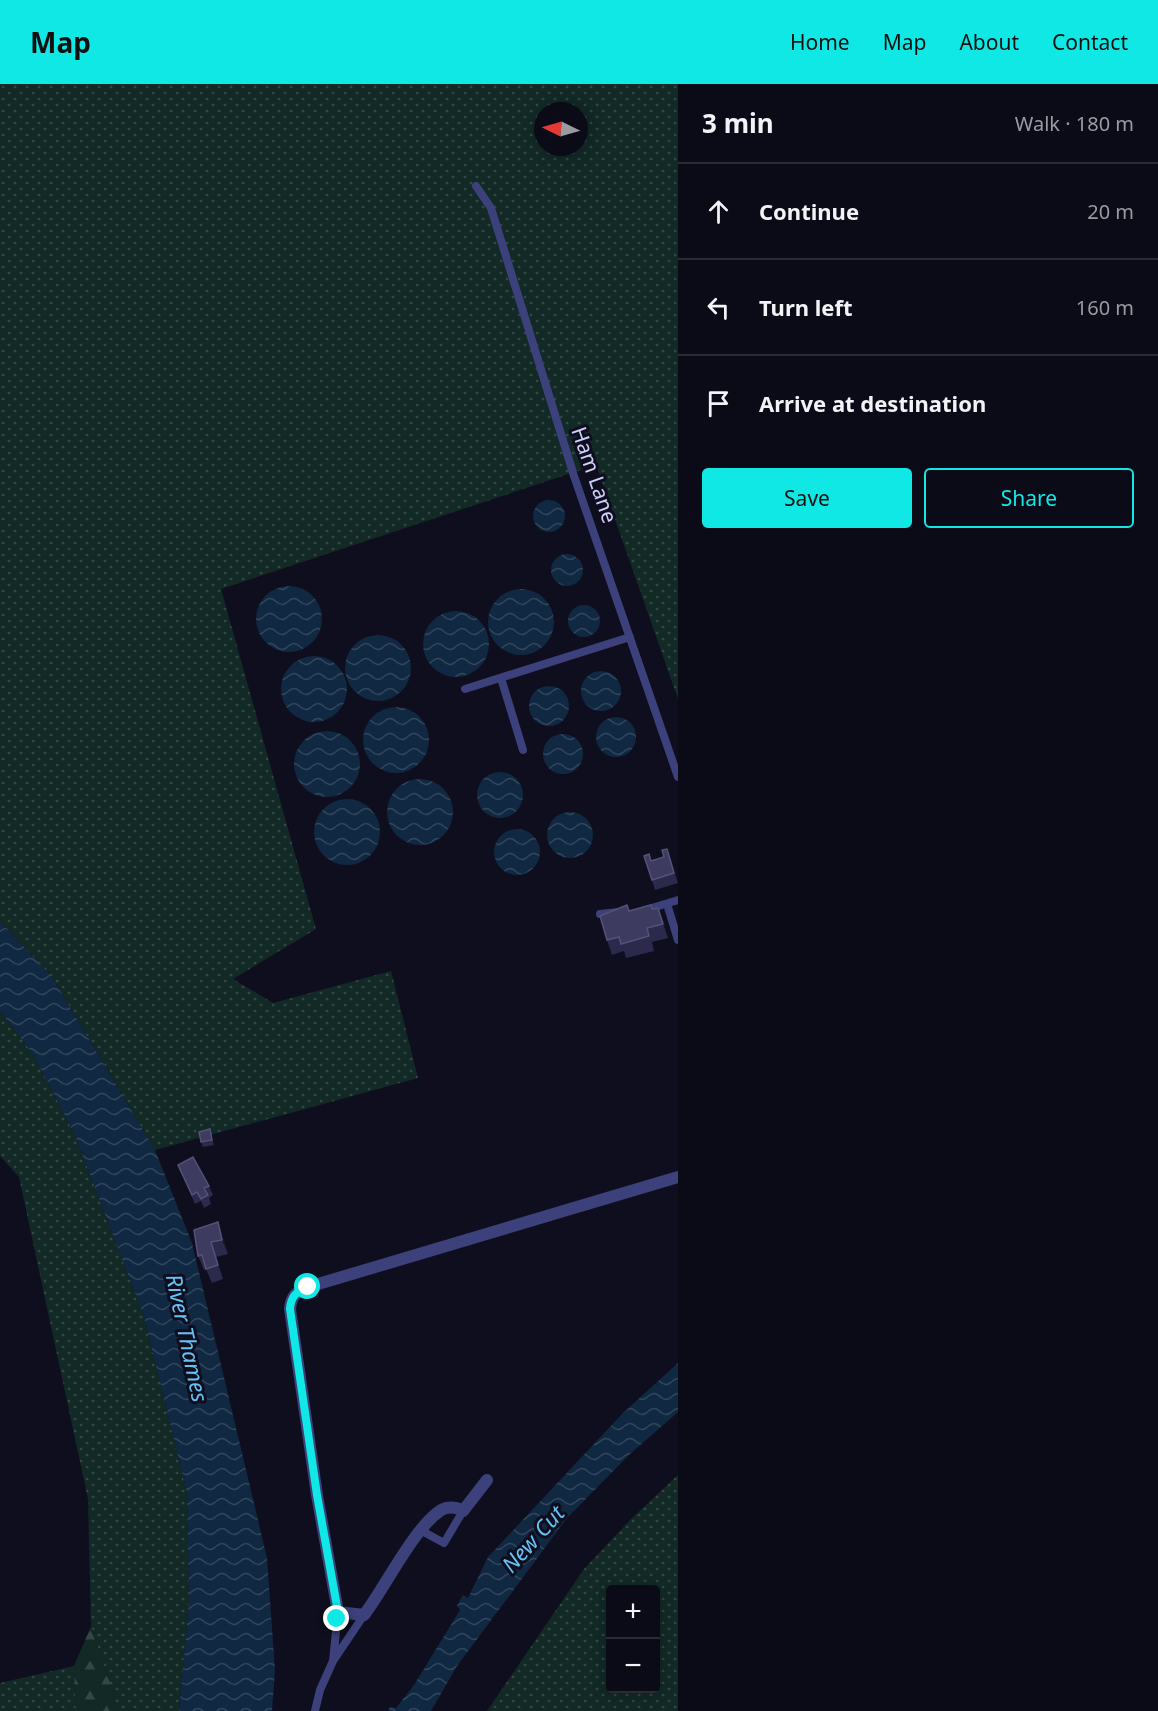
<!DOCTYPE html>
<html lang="en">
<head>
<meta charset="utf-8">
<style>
  :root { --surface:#0b0a17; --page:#191824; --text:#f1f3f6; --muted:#9a9aa1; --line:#2b2b36; --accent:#10e8e5 }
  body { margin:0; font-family:"Noto Sans",sans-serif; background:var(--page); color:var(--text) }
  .controls { position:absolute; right:18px; bottom:18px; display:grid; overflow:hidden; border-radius:6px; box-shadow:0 3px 15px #0003 }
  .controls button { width:54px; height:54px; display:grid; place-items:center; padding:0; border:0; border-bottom:2px solid var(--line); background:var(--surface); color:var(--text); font:30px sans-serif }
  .compass { position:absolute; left:534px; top:18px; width:54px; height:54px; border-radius:50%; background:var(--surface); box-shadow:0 3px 15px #0003; rotate:275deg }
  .stop { position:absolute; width:18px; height:18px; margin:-14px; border:4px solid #10e8e5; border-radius:50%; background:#fff }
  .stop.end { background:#10e8e5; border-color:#fff; box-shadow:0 2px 6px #0008 }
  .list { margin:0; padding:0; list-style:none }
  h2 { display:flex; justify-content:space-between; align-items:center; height:78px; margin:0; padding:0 24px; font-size:26px }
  h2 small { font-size:20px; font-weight:400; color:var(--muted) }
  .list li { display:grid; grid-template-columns:39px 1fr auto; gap:18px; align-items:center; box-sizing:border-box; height:96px; padding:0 24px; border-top:2px solid var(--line) }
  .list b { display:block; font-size:22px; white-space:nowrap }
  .list em { font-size:20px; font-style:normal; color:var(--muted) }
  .actions { display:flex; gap:12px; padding:18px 24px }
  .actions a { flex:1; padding:14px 0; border:2px solid var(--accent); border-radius:6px; text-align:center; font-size:21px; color:var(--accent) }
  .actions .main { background:var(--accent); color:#111 }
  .icon { flex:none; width:33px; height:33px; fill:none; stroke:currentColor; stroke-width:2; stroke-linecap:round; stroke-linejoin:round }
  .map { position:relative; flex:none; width:678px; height:1627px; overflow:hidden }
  header { display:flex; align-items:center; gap:36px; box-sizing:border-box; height:84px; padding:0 30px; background:var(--accent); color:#111 }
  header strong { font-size:28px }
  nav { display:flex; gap:33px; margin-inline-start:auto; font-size:21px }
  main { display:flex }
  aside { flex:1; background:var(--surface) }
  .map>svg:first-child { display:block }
  .grass { fill:url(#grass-dots); fill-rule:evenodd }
  .forest { fill:url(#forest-firs) }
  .water { fill:url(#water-waves) }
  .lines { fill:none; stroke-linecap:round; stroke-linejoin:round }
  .service { stroke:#3c417b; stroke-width:8 }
  .minor { stroke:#3c417b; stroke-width:12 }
  .wall { fill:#2b294c }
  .shaded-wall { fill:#191632 }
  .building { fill:#3d3b5f; stroke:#545278; stroke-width:1.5 }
  .route { stroke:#10e8e5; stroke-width:8 }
  .labels { text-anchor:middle; stroke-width:6; stroke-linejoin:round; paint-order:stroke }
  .street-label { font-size:21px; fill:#d0d0fc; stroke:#0f0e1f }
  .water-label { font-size:22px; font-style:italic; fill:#65c2f4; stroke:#0f0e1f }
</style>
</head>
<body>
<header>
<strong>Map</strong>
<nav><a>Home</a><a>Map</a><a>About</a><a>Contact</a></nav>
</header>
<main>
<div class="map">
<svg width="678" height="1627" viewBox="0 0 678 1627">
  <defs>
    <pattern id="grass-dots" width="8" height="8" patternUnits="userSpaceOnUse" patternTransform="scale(1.5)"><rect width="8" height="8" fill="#122926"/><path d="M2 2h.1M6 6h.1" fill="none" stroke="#334746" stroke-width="1.8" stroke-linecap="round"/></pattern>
    <pattern id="forest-firs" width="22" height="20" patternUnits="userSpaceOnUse" patternTransform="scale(1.5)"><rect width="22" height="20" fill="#122926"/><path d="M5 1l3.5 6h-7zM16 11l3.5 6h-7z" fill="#334746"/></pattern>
    <pattern id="water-waves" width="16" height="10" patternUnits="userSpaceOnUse" patternTransform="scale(1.5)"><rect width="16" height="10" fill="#102841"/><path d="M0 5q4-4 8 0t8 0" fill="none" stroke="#32465d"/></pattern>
  </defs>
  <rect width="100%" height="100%" fill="#0f0e1f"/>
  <path class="grass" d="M0,0h678v615l-82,-234 -375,124 95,340 -83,50 40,24 118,-32 27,107 -263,72 -103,-173 -52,-56zM543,27h36v36h-36z
    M0,927l33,43 42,81 69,182 43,176 2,109 -10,109h-60l-28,-85 -3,-127 -69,-322 -19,-21z
    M678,1391v236h-191l97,-142 46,-49zM610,1506h46v98h-46z
    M74,1582l2,45h-76v-28z"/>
  <path class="forest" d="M91,1542l28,84v1h-43l-2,-45z"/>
  <path class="water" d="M533 432a16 16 0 1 1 32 0a16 16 0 1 1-32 0Z
    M551 486a16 16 0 1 1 32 0a16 16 0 1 1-32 0Z
    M256 535a33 33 0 1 1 66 0a33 33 0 1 1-66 0Z
    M488 538a33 33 0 1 1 66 0a33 33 0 1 1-66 0Z
    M568 537a16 16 0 1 1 32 0a16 16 0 1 1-32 0Z
    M423 560a33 33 0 1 1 66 0a33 33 0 1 1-66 0Z
    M345 584a33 33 0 1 1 66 0a33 33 0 1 1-66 0Z
    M281 605a33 33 0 1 1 66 0a33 33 0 1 1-66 0Z
    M581 607a20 20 0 1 1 40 0a20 20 0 1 1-40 0Z
    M529 622a20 20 0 1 1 40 0a20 20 0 1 1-40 0Z
    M363 656a33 33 0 1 1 66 0a33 33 0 1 1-66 0Z
    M596 653a20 20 0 1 1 40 0a20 20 0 1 1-40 0Z
    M294 680a33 33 0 1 1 66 0a33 33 0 1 1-66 0Z
    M543 670a20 20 0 1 1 40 0a20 20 0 1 1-40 0Z
    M477 711a23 23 0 1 1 46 0a23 23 0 1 1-46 0Z
    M387 728a33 33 0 1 1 66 0a33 33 0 1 1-66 0Z
    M314 748a33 33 0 1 1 66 0a33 33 0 1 1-66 0Z
    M547 751a23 23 0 1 1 46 0a23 23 0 1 1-46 0Z
    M494 768a23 23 0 1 1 46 0a23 23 0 1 1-46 0Z
    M0,837l52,56 103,173 37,93 75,315 8,112 -3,41h-93l10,-109 -2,-109 -43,-176 -69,-182 -42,-81 -33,-43z
    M678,1279v49l-48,42 -63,64 -110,148 -26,45h-43l2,-4 6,1 18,-23 46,-75 -3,-4 6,-11 5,3 20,-41 135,-144z"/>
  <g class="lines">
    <path class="service" d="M476,102l15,22 83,268 104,301
      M501,594l22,72
      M465,605l165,-52
      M667,820l11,36
      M642,827l36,-11
      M600,830l19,-2
      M422,1447l22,12 19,-32
      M333,1577l31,-46
      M315,1627l5,-21 13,-29 5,-49"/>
    <path class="minor" d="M487,1396l-24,31c-6,-4 -15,-5 -22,-1 -28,19 -55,76 -77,105l-26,-3 -21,-117 -27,-186c1,-13 6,-17 18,-22l370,-110"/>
  </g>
  <path class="wall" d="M667,765l11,34 -23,7 -3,-10 -1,-19 13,-4z
    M658,824l10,30 -16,4 2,9 -28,7 -2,-7 -12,4 -5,-15 22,-30 23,-1z
    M211,1050l3,11 -11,2 -2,-5z
    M178,1081l31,21 4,9 -4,3 2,6 -7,4 -3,-7 -6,3z
    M218,1138l10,32 -12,3 7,22 -11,4 -6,-14 -2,1 -6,-14z"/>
  <path class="shaded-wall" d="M658,824l6,14 4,16 -5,-14z
    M218,1138l5,15 5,17 -6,-14z"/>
  <path class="building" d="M667,765l7,24 -22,7 -8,-24 5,-2 2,7 13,-4 -2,-7z
    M627,821l2,6 22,-6 1,4 6,-1 5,16 -16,4 2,8 -28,8 -2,-7 -12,3 -7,-24z
    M210,1045l2,11 -11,2 -2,-10z
    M193,1073l16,29 -5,2 4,7 -7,4 -4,-7 -5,3 -14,-30z
    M218,1138l4,18 -11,2 7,23 -12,4 -4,-14 -4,1 -4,-26z"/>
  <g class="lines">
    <path class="route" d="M308,1203c-12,5 -17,9 -18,22l27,186 21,117 -1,7"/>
  </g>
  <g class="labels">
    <g class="street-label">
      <text transform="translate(594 391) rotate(71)" y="7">Ham Lane</text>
    </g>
    <g class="water-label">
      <text transform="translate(187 1254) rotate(78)" y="8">River Thames</text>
      <text transform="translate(533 1455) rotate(-48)" y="8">New Cut</text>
    </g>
  </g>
</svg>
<div class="controls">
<button>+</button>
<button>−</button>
</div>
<svg class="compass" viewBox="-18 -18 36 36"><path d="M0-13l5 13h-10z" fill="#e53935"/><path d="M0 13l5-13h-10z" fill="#9a9aa1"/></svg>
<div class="stop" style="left:308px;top:1203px"></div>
<div class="stop end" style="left:337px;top:1535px"></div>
</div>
<aside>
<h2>3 min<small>Walk · 180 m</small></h2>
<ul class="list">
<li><svg class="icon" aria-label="ahead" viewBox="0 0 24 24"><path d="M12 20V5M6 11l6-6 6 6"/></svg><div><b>Continue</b></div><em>20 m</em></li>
<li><svg class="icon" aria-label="left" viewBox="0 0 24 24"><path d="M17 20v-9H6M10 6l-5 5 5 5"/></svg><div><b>Turn left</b></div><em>160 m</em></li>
<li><svg class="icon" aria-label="arrive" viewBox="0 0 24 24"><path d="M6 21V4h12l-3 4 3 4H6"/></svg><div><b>Arrive at destination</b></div></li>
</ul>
<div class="actions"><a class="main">Save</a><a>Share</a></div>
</aside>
</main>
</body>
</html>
